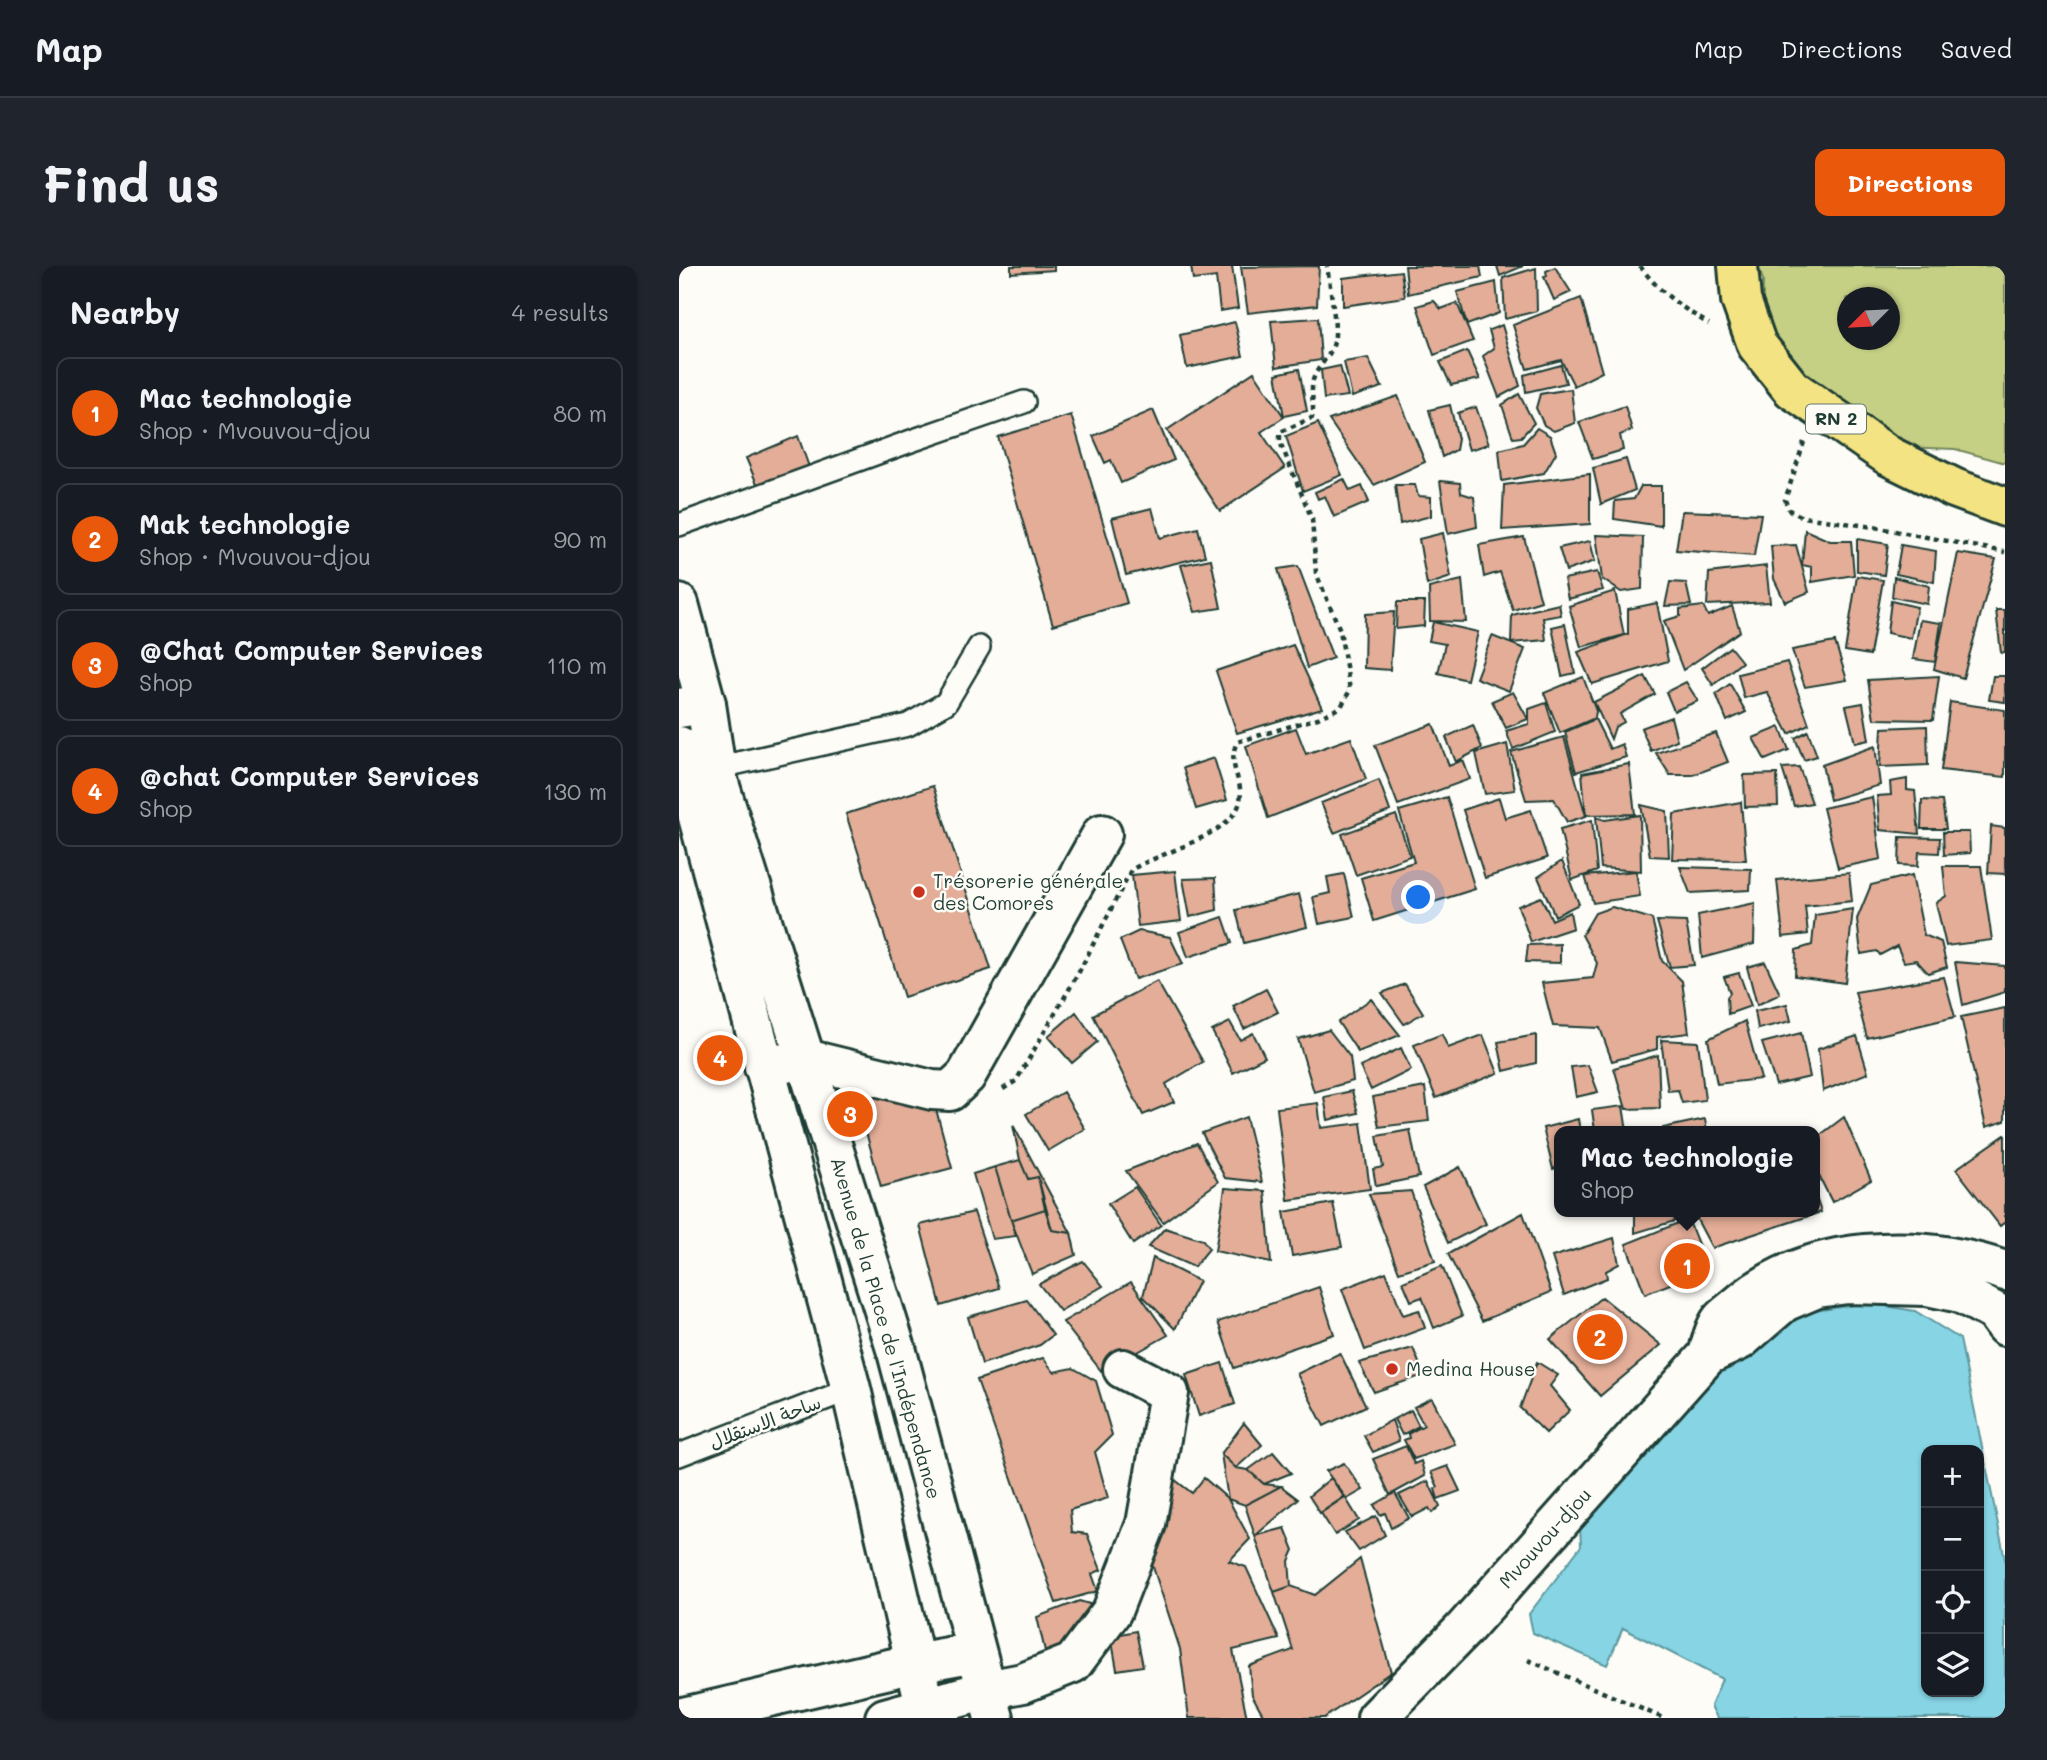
<!DOCTYPE html>
<html lang="en">
<head>
<meta charset="utf-8">
<style>
  :root { --surface:#171b24; --page:#20242c; --text:#f1f3f6; --muted:#9ea1a6; --line:#363941; --accent:#ea580c }
  body { margin:0; font-family:Mali,"Playpen Sans Arabic",sans-serif; background:var(--page); color:var(--text) }
  .controls { position:absolute; right:21px; bottom:21px; display:grid; overflow:hidden; border-radius:14px; box-shadow:0 2px 5px #0004 }
  .controls button { width:63px; height:63px; display:grid; place-items:center; padding:0; border:0; border-bottom:2px solid var(--line); background:var(--surface); color:var(--text); font:35px sans-serif }
  .compass { position:absolute; left:1158px; top:21px; width:63px; height:63px; border-radius:50%; background:var(--surface); box-shadow:0 2px 5px #0004; rotate:246deg }
  .you { position:absolute; left:740px; top:632px; width:24px; height:24px; margin:-18px; border:5px solid #fff; border-radius:50%; background:#1a73e8; box-shadow:0 0 0 10px #1a73e833 }
  .badge { display:grid; place-items:center; width:46px; height:46px; border-radius:50%; background:var(--accent); color:#fff; font-size:23px; font-weight:700 }
  .pin { position:absolute; translate:-50% -50%; border:4px solid #fff; box-shadow:0 2px 7px #0006 }
  .popup { position:absolute; left:875px; top:860px; width:266px; height:91px; box-sizing:border-box; display:grid; place-content:center; border-radius:14px; background:var(--surface); filter:drop-shadow(0 2px 5px #0005); font-size:23px; white-space:nowrap; color:var(--muted) }
  .popup b { font-size:26px; color:var(--text) }
  .popup::after { content:''; position:absolute; left:50%; top:100%; margin-left:-14px; border:14px solid transparent; border-top-color:var(--surface) }
  .list { margin:0; padding:0; list-style:none }
  h2 { display:flex; justify-content:space-between; align-items:center; height:91px; margin:0; padding:0 28px; font-size:30px }
  h2 small { font-size:23px; font-weight:400; color:var(--muted) }
  .list li { display:grid; grid-template-columns:46px 1fr auto; gap:21px; align-items:center; box-sizing:border-box; height:112px; margin:0 14px 14px; padding:0 14px; border:2px solid var(--line); border-radius:14px }
  .list b { display:block; font-size:26px; white-space:nowrap }
  .list p { margin:0; font-size:23px; white-space:nowrap; color:var(--muted) }
  .list em { font-size:23px; font-style:normal; color:var(--muted) }
  .icon { flex:none; width:38px; height:38px; fill:none; stroke:currentColor; stroke-width:2; stroke-linecap:round; stroke-linejoin:round }
  .map { position:relative; flex:none; width:1326px; height:1452px; overflow:hidden; border-radius:14px }
  header { display:flex; align-items:center; gap:42px; box-sizing:border-box; height:98px; padding:0 35px; background:var(--surface); border-bottom:2px solid var(--line) }
  header strong { font-size:33px }
  nav { display:flex; gap:38px; margin-inline-start:auto; font-size:24px }
  .intro { display:flex; align-items:center; justify-content:space-between; box-sizing:border-box; height:168px; padding:0 42px }
  h1 { margin:0; font-size:49px }
  .button { padding:18px 32px; border-radius:14px; background:var(--accent); color:#fff; font-size:24px; font-weight:700 }
  main { display:flex; gap:42px; padding:0 42px }
  aside { flex:1; background:var(--surface); border-radius:14px; box-shadow:0 2px 5px #0004 }
  .map>svg:first-child { display:block }
  .green { fill:#c5d084; stroke:#72865c; stroke-width:2; fill-rule:evenodd }
  .water { fill:#86d4e4; stroke:#5d989e; stroke-width:2; fill-rule:evenodd }
  .building { fill:#e3ad98; stroke:#1f3d34; stroke-width:2 }
  .lines { fill:none; stroke-linecap:round; stroke-linejoin:round }
  .service-casing { stroke:#1f3d34; stroke-width:26 }
  .minor-casing { stroke:#1f3d34; stroke-width:44 }
  .tertiary-casing { stroke:#1f3d34; stroke-width:44 }
  .secondary-casing { stroke:#1f3d34; stroke-width:44 }
  .primary-casing { stroke:#1f3d34; stroke-width:44 }
  .path { stroke:#1f3d34; stroke-width:4.5; stroke-dasharray:5 5; stroke-linecap:butt }
  .service { stroke:#fdfcf7; stroke-width:21 }
  .minor { stroke:#fdfcf7; stroke-width:38 }
  .tertiary { stroke:#fdfcf7; stroke-width:38 }
  .secondary { stroke:#fdfcf7; stroke-width:38 }
  .primary { stroke:#f4e382; stroke-width:38 }
  .poi-dot { fill:#c8321e; stroke:#fdfcf7; stroke-width:2.5 }
  .labels { text-anchor:middle; stroke-width:5; stroke-linejoin:round; paint-order:stroke }
  .shield { fill:#fdfcf7; stroke:#62766e; stroke-width:2 }
  .shield-label { font-size:18px; font-weight:bold; fill:#1f3d34 }
  .poi-label { font-size:19px; fill:#1f3d34; stroke:#fdfcf7; text-anchor:start }
  .street-label { font-size:19px; fill:#1f3d34; stroke:#fdfcf7 }
</style>
</head>
<body>
<header>
<strong>Map</strong>
<nav><a>Map</a><a>Directions</a><a>Saved</a></nav>
</header>
<div class="intro"><h1>Find us</h1><a class="button">Directions</a></div>
<main>
<aside>
<h2>Nearby<small>4 results</small></h2>
<ul class="list">
<li><span class="badge">1</span><div><b>Mac technologie</b><p>Shop · Mvouvou-djou</p></div><em>80 m</em></li>
<li><span class="badge">2</span><div><b>Mak technologie</b><p>Shop · Mvouvou-djou</p></div><em>90 m</em></li>
<li><span class="badge">3</span><div><b>@Chat Computer Services</b><p>Shop</p></div><em>110 m</em></li>
<li><span class="badge">4</span><div><b>@chat Computer Services</b><p>Shop</p></div><em>130 m</em></li>
</ul>
</aside>
<div class="map">
<svg width="1326" height="1452" viewBox="0 0 1326 1452">
  <rect width="100%" height="100%" fill="#fdfcf7"/>
  <filter id="ink" filterUnits="userSpaceOnUse"><feTurbulence type="fractalNoise" baseFrequency=".0143" numOctaves="2"/><feDisplacementMap in="SourceGraphic" scale="14" xChannelSelector="R" yChannelSelector="G"/><feConvolveMatrix kernelMatrix="1 2 1 2 8 2 1 2 1" color-interpolation-filters="sRGB"/></filter>
  <g filter="url(#ink)">
    <path class="green" d="M1079,0h247v197l-50,-14 -56,-2 -70,-43 -67,-72 1,-52zM1168,32h42v42h-42z"/>
    <path class="water" d="M1188,1037l48,8 45,28 45,220v159h-288l-6,-12 11,-27 -99,-51 -16,37 -74,-32 -4,-19 52,-68 -2,-39 166,-167 63,-28zM1247,1184h53v242h-53z"/>
    <path class="building" d="M332,0h43v4l-43,3z
      M512,0h41l6,42 -18,3 -4,-34 -23,3z
      M640,0l-2,39 -69,8 -7,-46z
      M726,0h75l2,11 -74,17z
      M818,0h26l-23,10z
      M876,1l16,25 -17,8 -10,-23 3,-1 -1,-5z
      M857,2l1,43 -32,8 -2,-41z
      M722,5l4,26 -62,9v-28z
      M817,16l3,31 -32,12 -10,-33z
      M902,32l21,74 -28,14 -13,-26 -34,9 -14,-44z
      M755,35l7,8 16,-6 16,38 -39,14 -17,-49z
      M639,52l3,42 -45,7 -5,-46z
      M556,56l8,34 -56,12 -7,-33z
      M823,59l18,61 -21,11 -16,-41 11,-8 -5,-18z
      M788,85l13,28 -29,6 -11,-23z
      M689,92l14,29 -30,10 -8,-35z
      M882,99l5,18 -40,9 -2,-17z
      M661,100l8,30 -24,3 -3,-29z
      M620,103l8,42 -23,5 -8,-42z
      M575,106l30,45 -23,15 24,36 -65,43 -53,-81z
      M892,123l4,34 -21,8 -10,-6 -8,-17 4,-14z
      M840,128l15,29 -13,14 -8,1 -11,-33z
      M719,130l27,66 -51,23 -45,-65z
      M771,139l8,34 -2,11 -14,7 -13,-47z
      M946,140l7,24 -12,5 3,15 -30,9 -14,-37z
      M797,141l13,37 -20,6 -11,-37z
      M474,144l21,50 -53,23 -10,-23 -6,3 -12,-27z
      M392,149l56,188 -74,22 -55,-188z
      M639,157l24,52 -39,16 -17,-55z
      M858,162l13,8 6,17 -12,20 -42,8 -3,-31 24,-6z
      M119,170l11,31 -52,17 -11,-26z
      M947,193l9,31 -34,14 -8,-36z
      M911,208v50l-88,6 2,-45z
      M665,213l6,12 12,-5 7,16 -35,15 -9,-21 -7,3 -3,-7z
      M761,215l20,2 1,10 13,4 3,30 -29,7z
      M716,219h20l3,11 13,1v19l-31,8z
      M962,220h20v40l-47,-7 1,-18 19,-2z
      M473,242l8,30 38,-10 7,28 -79,19 -14,-57z
      M1003,245l79,3 -7,42 -78,-6z
      M1126,264l25,11h21l3,34 -42,7v-15l-10,-2z
      M764,267l8,44 -24,8 -8,-46z
      M917,269l47,2 -1,52 -21,3 -19,-13z
      M845,271l17,64 -28,9 -13,-38 -16,5 -5,-32z
      M1178,273l31,5 -4,31 -27,-4z
      M911,275l5,20 -29,10 -7,-23z
      M1117,279l13,47 -24,10 -11,-23 -3,-33z
      M1222,279l35,6 -2,31 -38,-8z
      M1279,287l38,6 -33,119 -29,-9z
      M532,293l10,49 -26,4 -14,-47z
      M619,300l35,92 -26,10 -29,-99z
      M1087,300l4,36 -63,3 2,-32z
      M918,306l6,18 -35,9 -4,-20z
      M1178,310l26,4 -13,75 -25,-4z
      M1215,311l35,9 -2,18 -35,-7z
      M783,314l4,42 -36,-1 -1,-33z
      M991,316l16,1 5,22 -26,1z
      M936,325l9,44 -43,12 -12,-41z
      M1212,335l26,6 -6,31 -24,-5z
      M718,336h28l-1,24 -28,3z
      M978,337l11,58 -76,23 -14,-32 50,-18v-25z
      M880,338l2,11 -18,3 3,22 -35,3 1,-28z
      M1024,340l5,10 24,-10 8,25 -57,39 -19,-49 16,-5v-7z
      M1317,344h9v42l-4,1z
      M715,346l-4,58 -26,-2 1,-54z
      M1241,354l21,3 -6,39 -22,-3z
      M754,356l45,10 -11,48 -29,-7 7,-29 -16,-3z
      M886,358l10,49 -13,3 -10,-49z
      M813,370l33,13 -16,42 -33,-13z
      M1156,376l12,38 -42,7 -13,-37z
      M614,379l29,63 -85,25 -21,-62z
      M1051,381l12,15 -29,23 -11,-17z
      M1108,396l22,62 -20,10 -22,-42 -23,6 -6,-24z
      M966,410l10,18 -35,20 4,8 -9,5 -4,12 -17,-37z
      M1260,410l-6,44 -59,-1 -6,-39z
      M1314,410h12v26l-16,-2z
      M904,411l13,34 -1,7 -35,15 -16,-40z
      M1007,416l12,19 -24,10 -8,-19z
      M1051,418l16,28 -19,9 -11,-27z
      M834,426l15,27 -22,9 -14,-27z
      M1271,436l55,8v67l-64,-7z
      M867,437l9,29 -42,17 -7,-18 23,-7v-15z
      M1184,437l6,37 -14,3 -9,-37z
      M992,451l6,23 -26,11 -10,-23z
      M916,453l15,30 12,-5 4,13 -50,15 -11,-40z
      M754,458l16,42 14,-6 7,19 -72,26 -23,-60z
      M794,459l9,23 -26,14 -10,-25z
      M1248,460l1,39 -48,2 2,-39z
      M1101,461l9,23 -24,10 -12,-22z
      M617,462l10,26 45,-16 15,41 -98,39 -22,-72z
      M1129,465l9,25 -13,4 -9,-22z
      M1037,467l12,29 -35,13h-23l-14,-22z
      M885,471l22,79 -19,6 -13,-23 -28,1 -15,-48z
      M828,478l8,46 -30,4 -9,-41z
      M1196,480l5,39 -50,15 -8,-35z
      M535,492l13,42 -31,9 -13,-41z
      M950,498l6,50 -49,1 -4,-42z
      M1120,501l13,36 -18,3 -12,-38z
      M1098,508l1,32 -33,1 -1,-32z
      M1228,513v11l8,1 4,43 -39,-4 -3,-34 14,-1 -1,-13z
      M700,514l11,31 -56,22 -13,-30z
      M254,520l58,183 -87,28 -58,-183z
      M768,531l28,92 -101,32 -13,-43 53,-16 -15,-51z
      M1193,531l9,62 -43,9 -15,-60z
      M820,532l6,20 26,-8 16,48 -62,20 -22,-68z
      M1243,534l20,1 4,28h-25z
      M1062,536l5,58 -74,-1 2,-45z
      M962,539l26,6 2,46 -19,-1z
      M717,549l14,41 -54,19 -14,-41z
      M961,549l1,56 -40,-3 -5,-51 9,3z
      M913,554l5,51 -25,9 -12,-51z
      M1312,560l14,2v46l-17,-1z
      M1264,566h26l1,21 -26,2z
      M1221,571l40,1 -1,15 -20,-1 -1,14 -19,-1z
      M883,595l17,43 -24,12 -17,-39z
      M1264,600h38l11,74 -46,6 -10,-43 10,-7z
      M1001,601l71,2 -1,21 -60,3z
      M496,605l6,50 -43,5 -6,-51z
      M957,605l4,25 -47,7 -8,-27z
      M1170,607l3,28 -47,5 3,28 -25,3 -6,-57z
      M665,608l10,43 -35,7 -6,-27 17,-4 -3,-16z
      M1233,609l12,60 17,7 6,25 -19,6 -12,-13 -12,2 -7,-16 -17,9 -3,-4 -16,3 -4,-35 14,-34z
      M536,612l2,32 -27,7 -7,-38z
      M620,628l8,33 -63,16 -8,-33z
      M862,631l11,23 18,-8 3,16 -42,14 -13,-36z
      M1076,637l-1,41 -52,14 -4,-43z
      M933,641l40,12 10,42 20,20 7,52 -32,4v12l-45,12 -12,-33 -47,-2 -11,-43 51,-5 4,-15 -15,-28 13,-22z
      M1174,643l-8,74 -50,-7 1,-26 16,-5 3,-30z
      M544,651l9,26 -44,14 -9,-25z
      M978,655l29,1 8,43 -24,2z
      M460,665l31,6 13,27 -48,15 -15,-39z
      M881,678v19l-34,-1 2,-17z
      M1086,696l15,32 -23,11 -10,-38z
      M1276,696l50,4v26l-42,13z
      M1060,707l12,33 -23,8 -1,-17 3,-4 -6,-16z
      M1265,711l11,40 -88,21 -12,-46z
      M478,715l46,81 -37,22 8,18 -31,13 -50,-100z
      M726,718l18,29 -19,11 -22,-31z
      M587,723l12,23 -34,17 -11,-23z
      M692,733l29,36 -42,17 -20,-30z
      M1108,738l4,17 -33,8 -3,-18z
      M1326,742v113l-19,6 -25,-110z
      M397,746l21,30 -25,21 -24,-27z
      M1066,755l16,58 -44,5 -9,-45z
      M551,756l10,18 13,-7 12,24 -32,16 -21,-42z
      M650,764l21,27 3,24 -39,11 -16,-53z
      M1122,767l9,44 -34,8 -14,-42z
      M763,768l6,14 35,-13 15,38 -62,25 -22,-53z
      M857,769v28l-32,8 -6,-29z
      M1178,770l11,37 -45,18 -5,-42z
      M982,774l37,2 7,58 -23,3 -4,-13 -10,1z
      M722,782l10,22 -40,20 -11,-23z
      M979,789l2,53 -34,1 -12,-41z
      M909,799l10,27 -22,5 -5,-30z
      M746,821l4,34 -50,6 -6,-30z
      M175,822l80,14 18,66 -71,19z
      M673,825l6,22 -30,7 -4,-23z
      M384,826l22,37 -37,22 -22,-37z
      M639,837l3,25 40,-5 9,66 -82,11 -11,-92z
      M944,840l4,25h-32l-3,-21z
      M567,851l16,65 -37,-4 -23,-45z
      M1165,851l27,63 -39,22 -17,-34v-29z
      M899,853l2,12h-21v36l-6,2 -10,-41z
      M1026,853l2,12h-44v-3z
      M334,859l58,108 -19,-3 -14,-53 -10,2 -8,-19z
      M731,864l9,47 -43,9 -3,-17 10,-2 -6,-31z
      M1326,869v87l-5,4 -44,-57z
      M518,877l21,39 -55,40 -37,-51z
      M341,894l8,19 10,-2 7,32 -34,11 -16,-53z
      M316,901l21,69 -24,3 -19,-65z
      M781,901l26,57 -38,19 -25,-56z
      M456,921l26,38 -28,19 -25,-40z
      M546,922l40,3 6,72 -56,-12z
      M732,925l24,70 -36,11 -30,-78z
      M1136,928l6,18 -109,36 -19,-36h122z
      M654,937l9,44 -50,9 -8,-44z
      M366,943l7,21 19,3 5,22 -44,19 -21,-54z
      M295,946l25,76 -58,18 -21,-81z
      M956,946h50l3,5 -53,16z
      M844,947l28,79 -69,29 -34,-67z
      M1009,953l20,50 -63,25 -19,-50z
      M486,962l38,12 6,9 -15,18 -46,-20z
      M935,972l5,26 -13,7 1,7 -43,17 -12,-38z
      M474,992l46,23 -24,48 -32,-33z
      M404,995l20,25 -43,25 -21,-27z
      M763,1000l20,50 -28,12 -12,-31 -11,4 -8,-19z
      M707,1006l17,43 16,-5 6,18 -60,22 -23,-61z
      M452,1016l37,53 -66,37 -39,-50z
      M640,1021l15,47 -100,34 -16,-46z
      M923,1031l59,48 -61,51 -50,-57z
      M348,1034l26,35 -13,10 -58,19 -14,-47z
      M734,1082l11,27 -50,17 -15,-29z
      M661,1087l26,53 -42,20 -27,-52z
      M364,1092l11,14 19,-4 23,13 16,54 -17,17 13,46 -38,12 2,22 15,2 14,36 -9,4 6,17 -42,12 -79,-223z
      M858,1096l21,13 -8,11 20,24 -24,23 -26,-25z
      M543,1097l13,41 -36,12 -13,-41z
      M753,1132l23,46 -41,15 -10,-19 5,-2 -1,-4 16,-9 -10,-18z
      M732,1144l8,16 -17,9 -8,-16z
      M713,1154l7,21 -26,11 -9,-16z
      M565,1157l18,22 -26,23 -15,-14z
      M727,1180l8,18 7,-3 4,15 -35,19 -17,-36z
      M594,1186l18,21 -27,11 -16,-14z
      M542,1188l15,14 12,2 16,14 17,2 -36,19 -17,-6z
      M665,1197l19,27 -16,9 -21,-28z
      M769,1200l12,25 -22,8 -3,-10 3,-2 -7,-15z
      M491,1210l22,17 12,-15 24,21 22,40 -21,22 17,6 33,72 -46,11 14,68h-58l-9,-69 -30,-91z
      M652,1212l13,19 -24,16 -11,-17z
      M749,1215l12,25 -8,7 -3,-5 -17,9 -13,-22z
      M602,1220l17,13 -43,37 -10,-31z
      M716,1227l14,25 -18,10 -6,-15 -5,2 -6,-10z
      M666,1231l14,23 -24,15 -14,-22z
      M697,1250l9,19 -26,16 -14,-19z
      M606,1262l9,22 -5,11 2,25 -17,6 -19,-56z
      M681,1293l31,113 -67,46h-59l-13,-23 -3,-29 44,-16 -19,-58 17,-6 24,9z
      M400,1335l14,4 -8,42 -37,17 -11,-47z
      M457,1365l7,35 -26,4 -6,-34z"/>
    <g class="lines">
      <g class="service-casing">
        <path id="service" d="M0,259l232,-84 113,-39
          M38,511l12,-12 179,-40 38,-22 33,-56
          M0,1189l172,-66"/>
      </g>
      <g class="minor-casing">
        <path id="minor" d="M85,801l42,-8 126,31 18,1 16,-15 136,-242
          M308,1424l36,-7 50,-20 39,-52 34,-87 23,-131 -46,-24"/>
      </g>
      <g class="tertiary-casing">
        <path id="tertiary" d="M0,442l27,-4"/>
      </g>
      <g class="secondary-casing">
        <path id="secondary" d="M0,338l27,100 11,73 180,575 97,366
          M0,480l172,643 77,329
          M1029,1089l32,-15 44,-38 33,-14 31,-4 79,2 33,7 35,19 10,14
          M0,1452l236,-55 61,-11
          M206,1452l102,-28
          M698,1452l87,-89 244,-274c3,-11 6,-26 13,-35 4,-5 11,-9 16,-14 71,-62 182,-65 268,-35"/>
      </g>
      <g class="primary-casing">
        <path id="primary" d="M1059,0l3,34 16,45 35,44 97,67 65,32 51,19"/>
      </g>
      <path class="path" d="M961,0c19,26 42,42 69,58
        M1125,176l-19,58 4,10 14,7 71,10 131,25
        M324,823l13,-8 62,-107 53,-104c27,-17 103,-35 109,-69 4,-20 -14,-36 -3,-59l81,-24 23,-11 9,-17 -10,-60 -24,-57 -4,-54 -32,-77v-10l32,-14c3,-12 -2,-25 1,-38 4,-14 18,-23 21,-38 4,-13 -5,-60 -7,-76
        M849,1394l135,58"/>
      <use href="#service" class="service"/>
      <use href="#minor" class="minor"/>
      <use href="#tertiary" class="tertiary"/>
      <use href="#secondary" class="secondary"/>
      <use href="#primary" class="primary"/>
    </g>
  </g>
  <g class="poi-dot">
    <circle cx="240" cy="626" r="7"/>
    <circle cx="713" cy="1103" r="7"/>
  </g>
  <g class="labels">
    <rect class="shield" x="1127" y="138.5" width="60" height="29" rx="5"/>
    <g class="shield-label">
      <text x="1157" y="159">RN 2</text>
    </g>
    <g class="poi-label">
      <text x="254" y="622">Trésorerie générale<tspan x="254" dy="22">des Comores</tspan></text>
      <text x="727" y="1110">Medina House</text>
    </g>
    <g class="street-label">
      <text transform="translate(207 1062) rotate(74)" y="7">Avenue de la Place de l'Indépendance</text>
      <text transform="translate(86 1156) rotate(-21)" y="7">ساحة الاستقلال</text>
      <text transform="translate(866 1272) rotate(-48)" y="7">Mvouvou-djou</text>
    </g>
  </g>
</svg>
<div class="controls">
<button>+</button>
<button>−</button>
<button><svg class="icon" aria-label="locate" viewBox="0 0 24 24"><circle cx="12" cy="12" r="6"/><path d="M12 2v4M12 18v4M2 12h4M18 12h4"/></svg></button>
<button><svg class="icon" aria-label="layers" viewBox="0 0 24 24"><path d="M12 4l9 5-9 5-9-5zM3 14l9 5 9-5"/></svg></button>
</div>
<svg class="compass" viewBox="-18 -18 36 36"><path d="M0-13l5 13h-10z" fill="#e53935"/><path d="M0 13l5-13h-10z" fill="#9ea1a6"/></svg>
<div class="you"></div>
<div class="pin badge" style="left:1008px;top:1000px">1</div>
<div class="popup"><b>Mac technologie</b>Shop</div>
<div class="pin badge" style="left:921px;top:1071px">2</div>
<div class="pin badge" style="left:171px;top:848px">3</div>
<div class="pin badge" style="left:41px;top:792px">4</div>
</div>
</main>
</body>
</html>
